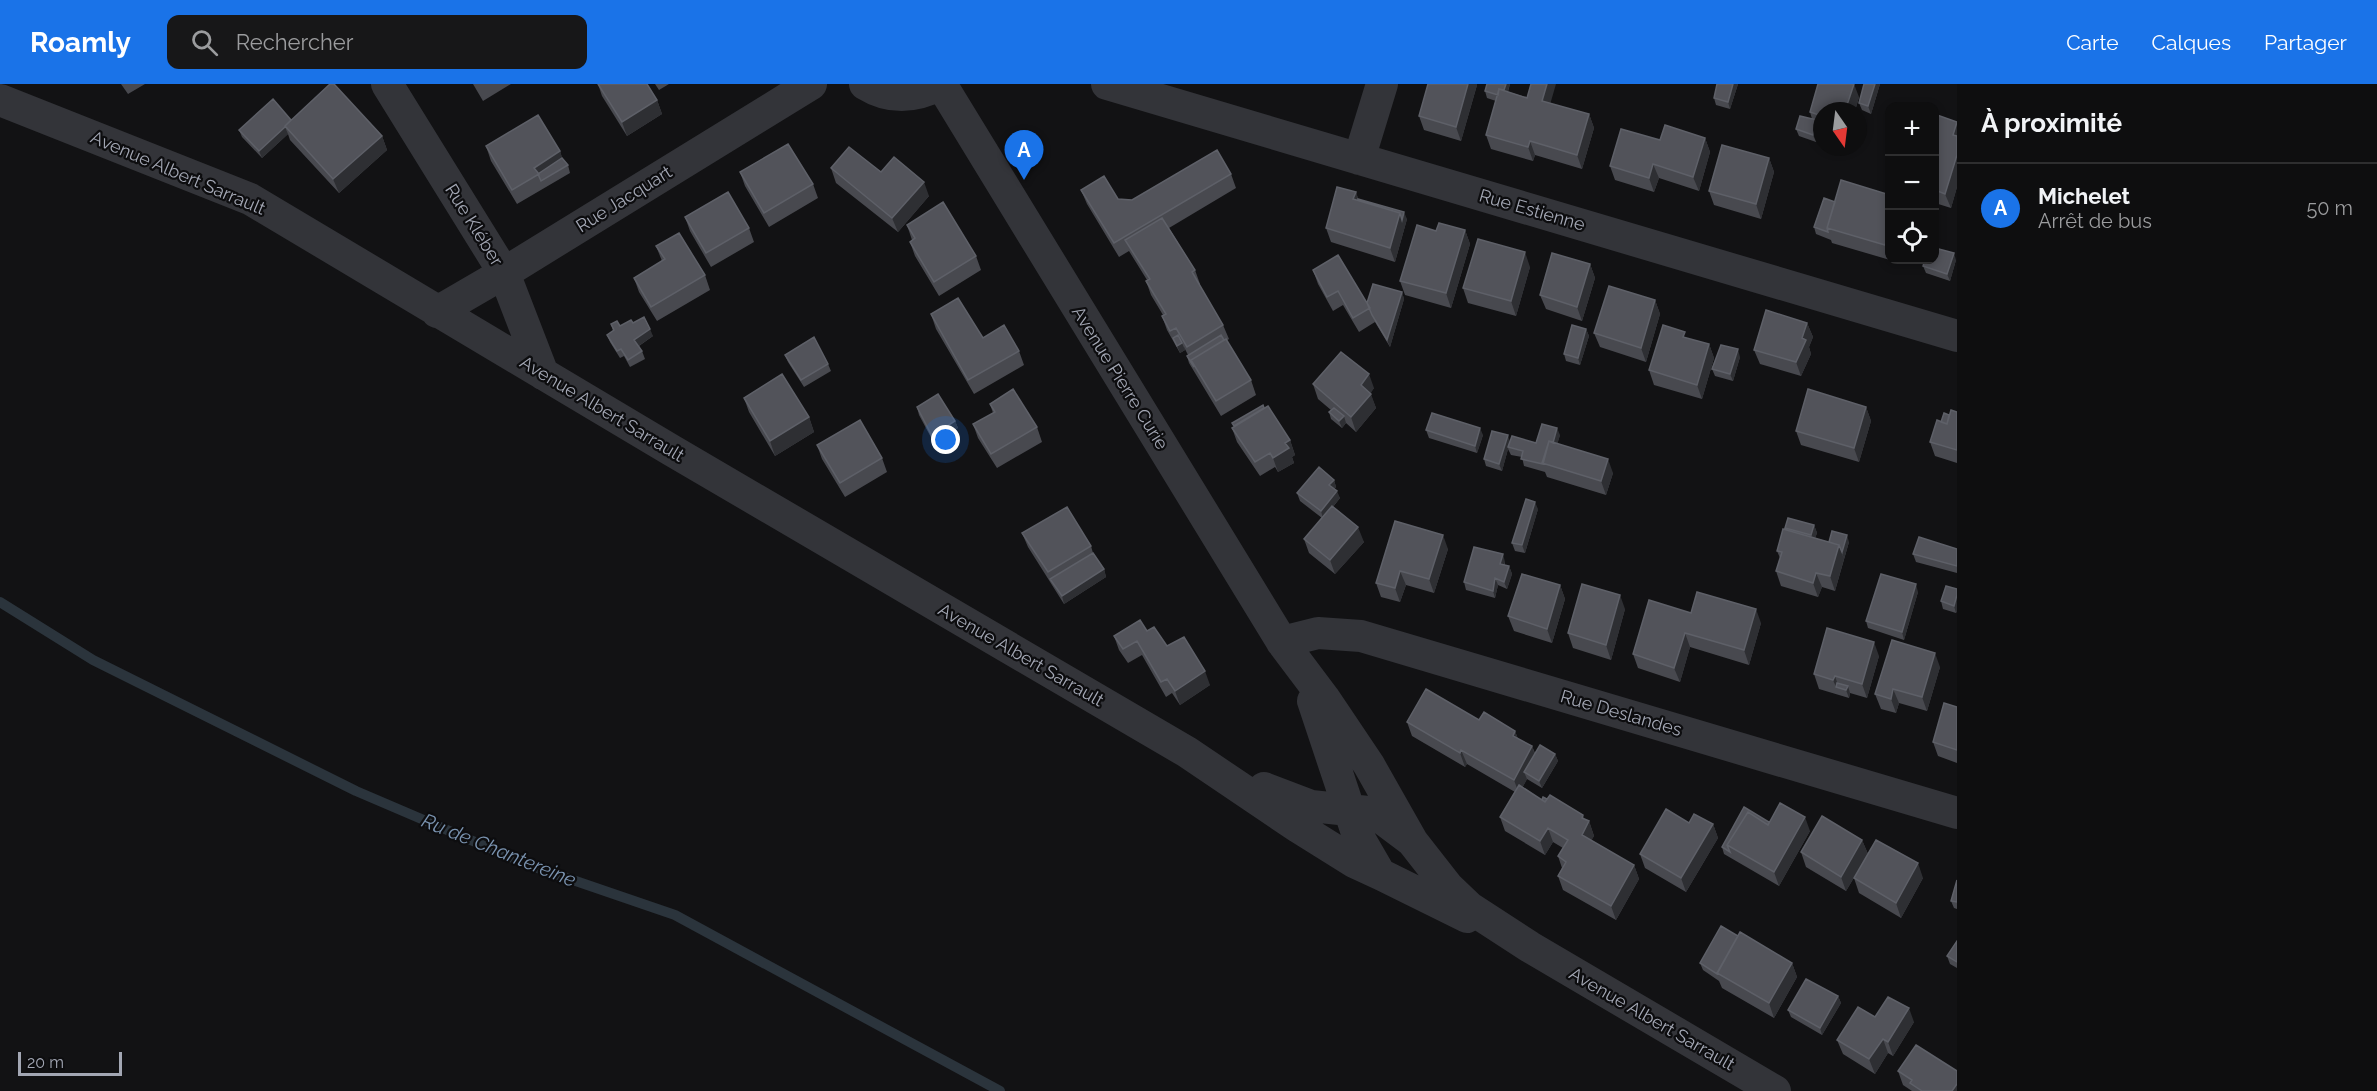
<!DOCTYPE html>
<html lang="fr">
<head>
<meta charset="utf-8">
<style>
  :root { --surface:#0e0e0f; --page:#171718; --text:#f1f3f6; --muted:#9b9c9e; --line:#2e2e2f; --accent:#1a73e8 }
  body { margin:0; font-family:Raleway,sans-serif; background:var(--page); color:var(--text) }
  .controls { position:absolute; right:18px; top:18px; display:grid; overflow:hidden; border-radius:12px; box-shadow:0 3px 9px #0003 }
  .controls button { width:54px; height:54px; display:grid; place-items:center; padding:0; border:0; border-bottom:2px solid var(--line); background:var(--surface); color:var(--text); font:30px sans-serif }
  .compass { position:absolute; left:1813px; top:18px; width:54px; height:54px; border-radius:50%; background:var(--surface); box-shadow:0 3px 9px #0003; rotate:166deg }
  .scale { position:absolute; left:18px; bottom:15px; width:104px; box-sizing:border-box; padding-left:6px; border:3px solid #a3a7b4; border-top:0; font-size:16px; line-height:21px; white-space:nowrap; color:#a3a7b4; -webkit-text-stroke:4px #0d0d0f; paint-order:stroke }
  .you { position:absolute; left:946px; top:356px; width:21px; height:21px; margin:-15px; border:4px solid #fff; border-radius:50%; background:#1a73e8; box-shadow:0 0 0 9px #1a73e833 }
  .badge { display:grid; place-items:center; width:39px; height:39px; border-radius:50%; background:var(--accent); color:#fff; font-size:20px; font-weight:700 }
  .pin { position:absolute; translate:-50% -50px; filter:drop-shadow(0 2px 3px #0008) }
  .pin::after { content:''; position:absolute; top:32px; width:21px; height:18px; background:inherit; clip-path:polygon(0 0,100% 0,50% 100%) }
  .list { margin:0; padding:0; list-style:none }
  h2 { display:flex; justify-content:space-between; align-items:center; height:78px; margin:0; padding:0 24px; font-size:26px }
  h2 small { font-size:20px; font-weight:400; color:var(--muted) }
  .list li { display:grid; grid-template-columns:39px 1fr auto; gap:18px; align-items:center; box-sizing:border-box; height:90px; padding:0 24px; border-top:2px solid var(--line) }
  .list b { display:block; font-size:22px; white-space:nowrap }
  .list p { margin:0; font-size:20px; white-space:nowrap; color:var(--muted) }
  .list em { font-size:20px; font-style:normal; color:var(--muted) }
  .icon { flex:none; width:33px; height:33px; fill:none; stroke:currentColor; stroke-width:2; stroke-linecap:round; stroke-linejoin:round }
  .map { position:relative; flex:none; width:1957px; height:1007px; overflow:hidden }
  header { display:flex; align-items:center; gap:36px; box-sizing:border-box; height:84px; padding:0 30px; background:var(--accent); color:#fff }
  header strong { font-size:28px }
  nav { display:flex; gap:33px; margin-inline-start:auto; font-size:21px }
  .search { width:420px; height:54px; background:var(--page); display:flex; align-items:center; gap:15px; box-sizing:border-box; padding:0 21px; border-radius:12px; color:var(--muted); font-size:22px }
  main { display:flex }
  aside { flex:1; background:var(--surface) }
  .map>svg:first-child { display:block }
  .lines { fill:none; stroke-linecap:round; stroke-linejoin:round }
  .stream { stroke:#2b343c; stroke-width:10 }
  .street { stroke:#333439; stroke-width:32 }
  .wall { fill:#48494f }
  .shaded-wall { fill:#2e2f33 }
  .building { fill:#52535a; stroke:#5e6068; stroke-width:1.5 }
  .labels { text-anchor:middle; stroke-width:4.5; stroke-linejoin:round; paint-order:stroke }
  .street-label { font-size:18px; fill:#a3a7b4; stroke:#0d0d0f }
  .water-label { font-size:20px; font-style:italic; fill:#7a93b0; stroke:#0d0d0f }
</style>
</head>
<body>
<header>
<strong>Roamly</strong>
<div class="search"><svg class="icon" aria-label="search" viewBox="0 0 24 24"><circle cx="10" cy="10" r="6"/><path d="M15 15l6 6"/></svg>Rechercher</div>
<nav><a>Carte</a><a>Calques</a><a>Partager</a></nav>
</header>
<main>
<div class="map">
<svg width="1957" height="1007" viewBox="0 0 1957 1007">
  <rect width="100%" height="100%" fill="#121214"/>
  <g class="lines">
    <path class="stream" d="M0,518l93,58 263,131 173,74 146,50 325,176"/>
    <path class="street" d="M387,0l117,189 39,101
      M865,0c26,16 50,14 76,0
      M941,0l341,558 42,56 45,67 43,76
      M1107,0l850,252
      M0,16l250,99 421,251 516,302 111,75 56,35 26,12
      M1359,75l23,-75
      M437,228l67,-39 307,-189
      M1282,558l36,-9 43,3 596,177
      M1313,617l45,135 22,38 87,43
      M1264,704l47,18 57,6 12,5 32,24 36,46 22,21 60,39 245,144"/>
  </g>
  <path class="wall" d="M121,0h24l-17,10z
    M473,0h38l-28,17z
    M598,0l59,16 5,14 -35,22 -25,-40z
    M655,0h14l-10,6z
    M1487,0h23l-2,8 81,22 5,14 -12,41 -47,-14 -2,6 -42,-12 -5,-14 10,-34 -9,-3 -2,-7z
    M1717,0h21l-8,25 -14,-4 -2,-7z
    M1864,0h16l-9,30 -9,-4 -3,-7z
    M1477,1l-16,56 -37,-11 -5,-14z
    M1859,13l-4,14h-33v17h-2l-4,14 -17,-6 -3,-7 16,-10 -2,-7z
    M291,36l91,16 5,14 -48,43 -49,-53 -2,-6 -26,24 -20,-21 -3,-7z
    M1957,38v65l-6,21 -16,-5v-79z
    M1705,54l5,14 -11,39 -40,-13 -5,14 -39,-12 -5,-14 50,-26z
    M486,62l74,5 2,7 6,7 2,8 -53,31 -26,-43z
    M1769,74l5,14 -13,47 -47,-14 -5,-14z
    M831,84l98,28 -31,36 -62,-49z
    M740,88l73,12 5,14 -49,29 -24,-41z
    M1231,90l5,14 -67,40 26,42 5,14 -1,1 24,40 6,14 -3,2 25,39 5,15 -35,21 -32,-53 -2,-7 1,-1 -4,-8 1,3 -5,3 -13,-23 -5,-14 1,-1 -12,-20 -5,-14 1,-1 -18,-29 -10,6 -32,-53 -6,-14 37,9 14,1z
    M1356,108l2,7 49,20 -12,43 -64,-20 -5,-14z
    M1890,111v65l-58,-17 -1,-3 -15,-6 -2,-7 21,-25z
    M685,133l64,11 5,14 -43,25 -21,-36z
    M907,141l69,31 5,14 -42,26 -24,-40 -5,-14 2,-2z
    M1465,146l5,14 -19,64 -46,-13 -5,-14 36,-50z
    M656,162l49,29 5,15 -53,31 -18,-29 -5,-14 28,-17z
    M1956,176l-6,21 -24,-8 -3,-7z
    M1590,180l5,14 -13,43 -36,-12 -6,-14z
    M1530,183l-14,49 -48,-13 -5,-15z
    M1313,186l54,33 35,-11 2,7 -14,48 -15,-25 -16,10 -16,-27 -10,6 -15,-27z
    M1655,216l5,14 -14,48 -46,-15 -6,-14z
    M931,230l52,24 36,13 5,14 -50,29 -38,-65z
    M633,239l20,13 -14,10 3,5 3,8 -15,8 -6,-11 -4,2 -10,-16 -3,-7 6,-4 -2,-7 9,2z
    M1807,239l6,14 -4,10 2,7 -10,22 -41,-12 -6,-14z
    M1586,245l3,7 -9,29 -14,-4 -2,-7z
    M1688,255l21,5 5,14 -12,41 -48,-14 -5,-15z
    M785,271l43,9 3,7 -27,16 -16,-25z
    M1740,273l-7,24 -18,-5 -3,-7z
    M1313,300l61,4 -4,5 6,15 -20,24 -10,-9 -4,5 -11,-9 -2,-7 2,-2 -13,-11z
    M744,314l65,19 5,15 -39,24 -26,-44z
    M990,320l47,23 5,15 -45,26 -19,-30 -5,-14 20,-11z
    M917,323l38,14 3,7 -24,15 -15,-28z
    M1866,323l5,14 -12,41 -58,-17 -5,-14z
    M1957,328v51l-22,-7 -5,-14 11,-20 8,-7z
    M1232,344l58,12 5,15 -3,2 2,6 -16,9 -3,-5 -15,9 -23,-34z
    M1426,346l57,5 -6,18 -48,-15z
    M1560,351l-3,9 56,29 -7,22 -59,-18 -2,-5 -21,-6 -2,-9 -11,-2 -3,-6 -6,22 -16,-5 -2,-7 26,-17 26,1z
    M817,361l65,13 5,14 -42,25 -23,-38z
    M1334,396l2,7 -2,2 6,9 -7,9 31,35 -29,32 -26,-21 -5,-14 18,-21 -22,-17 -3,-8z
    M1538,425l-13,44 -10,-2 -3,-8z
    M1395,437l53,28 -14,44 -28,-8 -6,17 -19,-5 -5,-14z
    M1814,441l3,8 -2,5 14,4h20l-14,49 -13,-4 -4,10 -37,-11 -5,-15 4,-13 -3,-7 9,-21 -1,-2z
    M1022,449l69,13 2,7 11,16 2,8 -42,27 -36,-57z
    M1957,465v24l-41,-11 -3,-8z
    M1505,478v3l4,1 3,8 -5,15 -9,-4 -3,13 -29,-8 -2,-8z
    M1560,501l5,14 -13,44 -38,-12 -6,-15z
    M1957,505v22l-1,2 -13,-4 -2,-8z
    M1918,508l-14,48 -36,-12 -2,-7z
    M1625,525l-14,51 -38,-12 -5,-15z
    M1691,529l70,10 -12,42 -59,-18 -10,35 -42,-14 -5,-14z
    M1147,547l20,15 43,39 -30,20 -8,-12 -6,4 -24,-42 -14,8 -9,-13 -5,-14z
    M1879,572l-12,42 -17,-5 -1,5 -30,-9 -5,-15z
    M1940,583l-13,44 -28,-8 -3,10 -15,-4 -6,-15z
    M1957,623v56l-19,-7 -5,-14z
    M1479,636l36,11 3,8 14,7 3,7 20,1 3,7 -16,27 -15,-9 -5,9 20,12 47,21 5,15 -3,4 43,25 5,14 -23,41 -53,-30 -5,-14 4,-8 -4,-12 5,-8 -10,-6 -8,13 -40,-24 -5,-14 15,-25 -48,-28 -2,3 -53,-31 -5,-14z
    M1770,738l40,9 -31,55 -55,-32 -2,-7z
    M1713,740l5,14 -32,54 -41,-24 -5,-14z
    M1862,756l6,14 -22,37 -40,-24 -5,-15z
    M1854,794h69l-22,40 -42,-25z
    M1957,796v29l-3,-1 -3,-7z
    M1957,857v27l-7,-4 -3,-8z
    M1700,879h92l5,14 -23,41 -52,-30 -3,-7 -16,-11z
    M1838,912l3,7 -19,32 -31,-18 -3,-7z
    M1875,933l39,5 -21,34 -5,-3 -13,21 -32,-20 -6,-14z
    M1898,987l59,20h-45l-9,-6z"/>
  <path class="shaded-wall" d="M1468,0h9v1l-16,56 -5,-14z
    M1506,0h4l-6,19 -2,-7z
    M1547,0h9l-9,31 -5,-14z
    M1733,0h5l-8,25 -2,-7z
    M1854,0l5,13 -4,14h-10z
    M1875,0h5l-9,30 -3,-8z
    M657,16l5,14 -35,22 -5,-14z
    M1589,30l5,14 -12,41 -5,-14z
    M1817,36l3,8 -4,14 -3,-7z
    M1957,39v23l-4,-11z
    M285,43l3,7 -26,24 -3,-7z
    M382,52l5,14 -48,43 -6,-14z
    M1705,54l5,14 -11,39 -6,-14z
    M1530,57l5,14 -2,6 -5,-14z
    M560,67l5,15 -26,8 -5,-6z
    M1957,71v32l-6,21 -6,-14z
    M1769,74l5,14 -13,47 -5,-15z
    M1653,80l6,14 -5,14 -5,-14z
    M924,98l5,14 -31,36 -6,-14z
    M1356,108l5,15 -8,-8z
    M1404,128l3,7 -12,43 -5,-14 10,-35z
    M1890,145v30l-5,-14z
    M1465,146l5,14 -19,64 -5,-15z
    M1525,168l5,15 -14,49 -5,-15z
    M1954,169l2,7 -6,21 -3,-7z
    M1590,180l5,14 -13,43 -5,-14z
    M1402,208l2,7 -14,48 -3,-7z
    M1655,216l5,14 -14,48 -5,-14z
    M1807,239l6,14 -4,10 2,7 -10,22 -5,-14 6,-24z
    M650,245l3,7 -16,11 -3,-7z
    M1586,245l3,7 -9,29 -2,-7z
    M1182,259l3,7 -5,3 -3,-7z
    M1709,260l5,14 -12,41 -5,-14z
    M1738,265l2,8 -7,24 -3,-7z
    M1369,290l5,14 -5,8 2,-2 5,14 -20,24 -5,-15 10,-32z
    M1866,323l5,14 -12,41 -5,-14z
    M1344,332l2,7 -4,5 -3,-7z
    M809,333l5,15 -39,24 -5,-15z
    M955,337l3,7 -24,15 -2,-7z
    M1480,344l3,7 -6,18 -2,-7z
    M1557,344l3,7 -9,31 -5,-2z
    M1508,351l2,7 -8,29 -3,-7z
    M1290,356l5,15 -3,2 2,6 -16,9 -5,-14 12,-15z
    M1608,375l5,14 -7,22 -5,-14z
    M1334,396l2,7 -4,6 -3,-8z
    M1337,407l3,7 -17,21 -2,-8z
    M1535,418l3,7 -13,44 -3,-8z
    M1814,441l3,8 -3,9 -3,-7z
    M1358,443l6,15 -29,32 -5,-14z
    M1443,451l5,14 -14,44 -5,-14z
    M1847,451l2,7 -5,17 -2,-7z
    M1839,461l5,14 -9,32 -5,-15z
    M1503,470l2,8 -2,9 -3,-7z
    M1509,482l3,8 -5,15 -3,-7z
    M1104,485l2,8 -42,27 -2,-8z
    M1400,487l6,14 -6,17 -5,-14z
    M1816,489l6,14 -4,10 -5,-14z
    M1495,494l3,7 -3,13 -2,-7z
    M1916,500l2,8 -14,48 -2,-8z
    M1560,501l5,14 -13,44 -5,-14z
    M1620,511l5,14 -14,51 -5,-15z
    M1957,511v16l-1,2 -2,-7z
    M1756,525l5,14 -12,42 -5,-15z
    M1685,549l5,14 -10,35 -6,-14z
    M1874,558l5,14 -12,42 -5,-14z
    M1935,569l5,14 -13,44 -5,-14z
    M1205,587l5,14 -30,20 -5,-14z
    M1835,592l4,12 -3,-1 -3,-7z
    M1848,602l2,7 -1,5 -3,-8z
    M1893,605l6,14 -3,10 -5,-14z
    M1515,647l5,14 -7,-9z
    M1532,662l5,15 -13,11 3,7 -8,15 -5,-14z
    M1461,666l6,14 -2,3 -5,-14z
    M1555,670l3,7 -16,27 -3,-7z
    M1583,731l4,10 2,-4 5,15 -7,13 -5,-14v-17z
    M1805,733l5,14 -31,55 -5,-14z
    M1713,740l5,14 -32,54 -5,-14z
    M1548,744l5,14 -8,13 -5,-14z
    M1862,756l6,14 -22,37 -5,-14z
    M1918,779l5,15 -22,40 -5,-15z
    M1634,781l5,14 -23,41 -5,-14z
    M1792,879l5,14 -23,41 -5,-15z
    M1838,912l3,7 -19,32 -2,-7z
    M1909,924l5,14 -21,34 -5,-14z
    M1883,955l5,14 -13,21 -6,-15z
    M1957,1000v7h-5z"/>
  <path class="building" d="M330,0h4l48,52 -49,43 -48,-53z
    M598,0h49l10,16 -35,22z
    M1428,0h40l-12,43 -37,-11z
    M1487,0h19l-2,6 -5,-1 -1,6 -13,-4z
    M1531,0h16l-5,17 47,13 -12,41 -47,-14 -2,6 -42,-12 13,-46 28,9z
    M1717,0h16l-5,18 -14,-4z
    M1818,0h36l-9,27h-23v5l-12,-4z
    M1864,0h11l-7,22 -9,-3z
    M273,15l18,21 -6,6v1l-26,24 -20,-21z
    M538,31l22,36 -26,17 5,6 -27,16 -26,-44z
    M1937,31l20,7 -4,13 4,1v19l-12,39 -10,-4v-66z
    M1800,32l17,4 -4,15 -17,-6z
    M1665,41l40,13 -12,39 -40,-13 -4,14 -39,-12 11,-37 39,11z
    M788,60l25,40 -49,29 -24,-41z
    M1722,61l47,13 -13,46 -47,-13z
    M849,63l32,25 13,-15 30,25 -32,36 -61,-50z
    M1217,66l14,24 -117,69 -33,-53 23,-14 14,23 14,1z
    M562,74l6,7 -27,16 -3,-7z
    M1841,96l49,15v34l-5,16 -58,-17z
    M1337,103l19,5 -3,7 47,14 -10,35 -64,-20z
    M728,108l21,36 -43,25 -21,-36z
    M1824,114l11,4 -8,26 1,4 -14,-5z
    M1358,115l46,13 -2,8 -2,-7 -42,-13z
    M943,118l33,54 -42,26 -24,-40 5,-4 -8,-13z
    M1162,134l33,52 -3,2 31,53 -36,22 -11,-19 -6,3 -8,-15 4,-2 -20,-33 4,-2 -25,-39z
    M1439,139l26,7 -19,63 -46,-12 17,-56 19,6z
    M679,149l26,42 -54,32 -17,-29 31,-19 -9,-13z
    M1478,155l47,13 -14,49 -48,-13z
    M1935,164l19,5 -7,21 -24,-8 2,-6h10z
    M1552,169l38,11 -13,43 -37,-12z
    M1338,171l32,53 -17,10 -15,-27 -11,6 -14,-27z
    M1373,200l29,8 -15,48 -15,-25 -5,-12z
    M1609,202l46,14 -14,48 -47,-15z
    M958,214l25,40 21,-13 15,26 -51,29 -37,-66z
    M1766,226l41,13 -5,15 4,2 -10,22 -42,-12z
    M644,233l6,12 -16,11 8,11 -14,9 -7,-11 -4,2 -10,-16 7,-5 -3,-6 6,-3 3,5 11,-6 2,3z
    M1572,241l14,4 -8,29 -14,-4z
    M1663,241l22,7 -2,5 26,7 -12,41 -48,-15z
    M1178,251l4,8 -5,3 -4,-8z
    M1221,251l3,5 -33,20 3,7 -7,-11z
    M814,253l14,27 -27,16 -16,-25z
    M1226,255l25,41 -35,21 -25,-41z
    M1721,261l17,4 -8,25 -18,-5z
    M1341,268l28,22 -8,11 10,9 -20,23 -38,-33z
    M782,290l27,43 -39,24 -26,-43z
    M1013,305l24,38 -46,27 -18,-30 22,-12 -5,-8z
    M1808,305l58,18 -12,41 -58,-17z
    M938,310l17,27 -23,15 -15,-29z
    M1263,321l1,3 -30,18 -2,-3z
    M1268,322l22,34 -5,3 4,5 -16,10 -3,-5 -15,9 -23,-34z
    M1334,324l10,8 -5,5 -10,-9z
    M1951,326l6,2v38l-27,-8 7,-22 10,4z
    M1432,329l48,15 -5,18 -49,-16z
    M1944,329l5,2 -2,9 -6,-2z
    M860,336l22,38 -42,25 -23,-38z
    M1542,340l15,4 -4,15 -4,-2 -6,23 -22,-5 2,-8 -15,-4 4,-11 24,7z
    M1492,347l16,4 -9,29 -15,-5z
    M1549,357l59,18 -7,22 -59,-18z
    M1319,383l15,13 -5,5 8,6 -16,20 -24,-18z
    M1526,415l9,3 -13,43 -10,-2z
    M1332,422l26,21 -28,33 -26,-21z
    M1067,423l24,39 -43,26 -26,-39z
    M1788,434l26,7 -3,10 -26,-7z
    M1395,437l48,14 -14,44 -29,-8 -5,17 -19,-5z
    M1783,445l56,16 -9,31 -14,-3 -3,10 -37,-12 6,-19 -5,-1z
    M1832,447l15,4 -5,17 -3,-7 -10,-3z
    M1919,453l38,12v17l-44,-12z
    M1474,463l29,7 -3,10 9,2 -5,16 -9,-4 -2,13 -29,-9z
    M1093,469l11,16 -42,27 -12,-17z
    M1522,490l38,11 -13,44 -39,-13z
    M1881,490l35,10 -14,48 -36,-11z
    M1582,500l38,11 -14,50 -38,-12z
    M1946,502l11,3v6l-3,11 -13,-5z
    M1697,508l59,17 -12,41 -59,-17 -11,35 -41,-14 16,-54 42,13z
    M1140,536l7,11 7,-4 13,19 17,-9 21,34 -30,20 -8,-12 -6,3 -24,-41 -14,8 -9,-13z
    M1827,544l47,14 -12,42 -27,-8 -2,4 -19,-6z
    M1892,556l43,13 -13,44 -29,-8 -2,10 -16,-5z
    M1837,599l11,3 -2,4 -10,-3z
    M1426,605l53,31 5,-8 31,19 -2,5 19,10 -18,34 -53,-30 -1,3 -53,-31z
    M1944,619l13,4v43l-24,-8z
    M1540,661l15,9 -16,27 -15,-9z
    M1519,701l26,17 5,-7 33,20 -1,3 7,3 -7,14 52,30 -23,41 -53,-30 8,-14 -8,-6 10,-16 -20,-12 -8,13 -40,-24z
    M1543,713l4,2 -2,3 -3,-2z
    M1780,719l25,14 -31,55 -47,-27 21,-33 20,13z
    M1744,723l25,15 -1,3 -20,-13 -21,33 3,7 -8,-5z
    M1666,725l23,14 5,-9 19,10 -32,54 -41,-24z
    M1822,732l40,24 -21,37 -40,-25z
    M1876,756l42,23 -22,40 -42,-25z
    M1957,796v22l-6,-1z
    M1721,842l17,10 -21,38 -17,-11z
    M1740,848l52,31 -23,40 -52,-30z
    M1957,857v21l-10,-6z
    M1806,895l32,17 -18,32 -32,-18z
    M1888,913l21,11 -21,34 -5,-3 -14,20 -32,-19 21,-33 17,10z
    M1916,961l41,26v13l-5,7h-30l-12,-8 2,-3 -14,-9z"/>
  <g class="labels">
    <g class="street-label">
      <text transform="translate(178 89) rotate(23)" y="6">Avenue Albert Sarrault</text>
      <text transform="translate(624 115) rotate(-32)" y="6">Rue Jacquart</text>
      <text transform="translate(1532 126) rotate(16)" y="6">Rue Estienne</text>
      <text transform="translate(474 141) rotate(58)" y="6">Rue Kléber</text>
      <text transform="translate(1120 294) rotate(58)" y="6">Avenue Pierre Curie</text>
      <text transform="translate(602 325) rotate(31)" y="6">Avenue Albert Sarrault</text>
      <text transform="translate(1021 571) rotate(30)" y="6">Avenue Albert Sarrault</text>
      <text transform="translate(1621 629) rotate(16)" y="6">Rue Deslandes</text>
      <text transform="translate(1652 935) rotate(30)" y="6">Avenue Albert Sarrault</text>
    </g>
    <g class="water-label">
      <text transform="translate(499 766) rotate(22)" y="7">Ru de Chantereine</text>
    </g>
  </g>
</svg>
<div class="controls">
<button>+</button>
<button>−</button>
<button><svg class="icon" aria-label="locate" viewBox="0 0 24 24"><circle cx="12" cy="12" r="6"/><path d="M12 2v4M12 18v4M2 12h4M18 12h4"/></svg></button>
</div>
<svg class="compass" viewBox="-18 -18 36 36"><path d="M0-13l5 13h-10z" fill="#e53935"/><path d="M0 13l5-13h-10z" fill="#9b9c9e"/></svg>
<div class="scale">20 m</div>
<div class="you"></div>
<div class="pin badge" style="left:1024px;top:96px">A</div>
</div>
<aside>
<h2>À proximité<small></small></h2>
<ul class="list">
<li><span class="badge">A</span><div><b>Michelet</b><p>Arrêt de bus</p></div><em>50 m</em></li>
</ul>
</aside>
</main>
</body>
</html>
